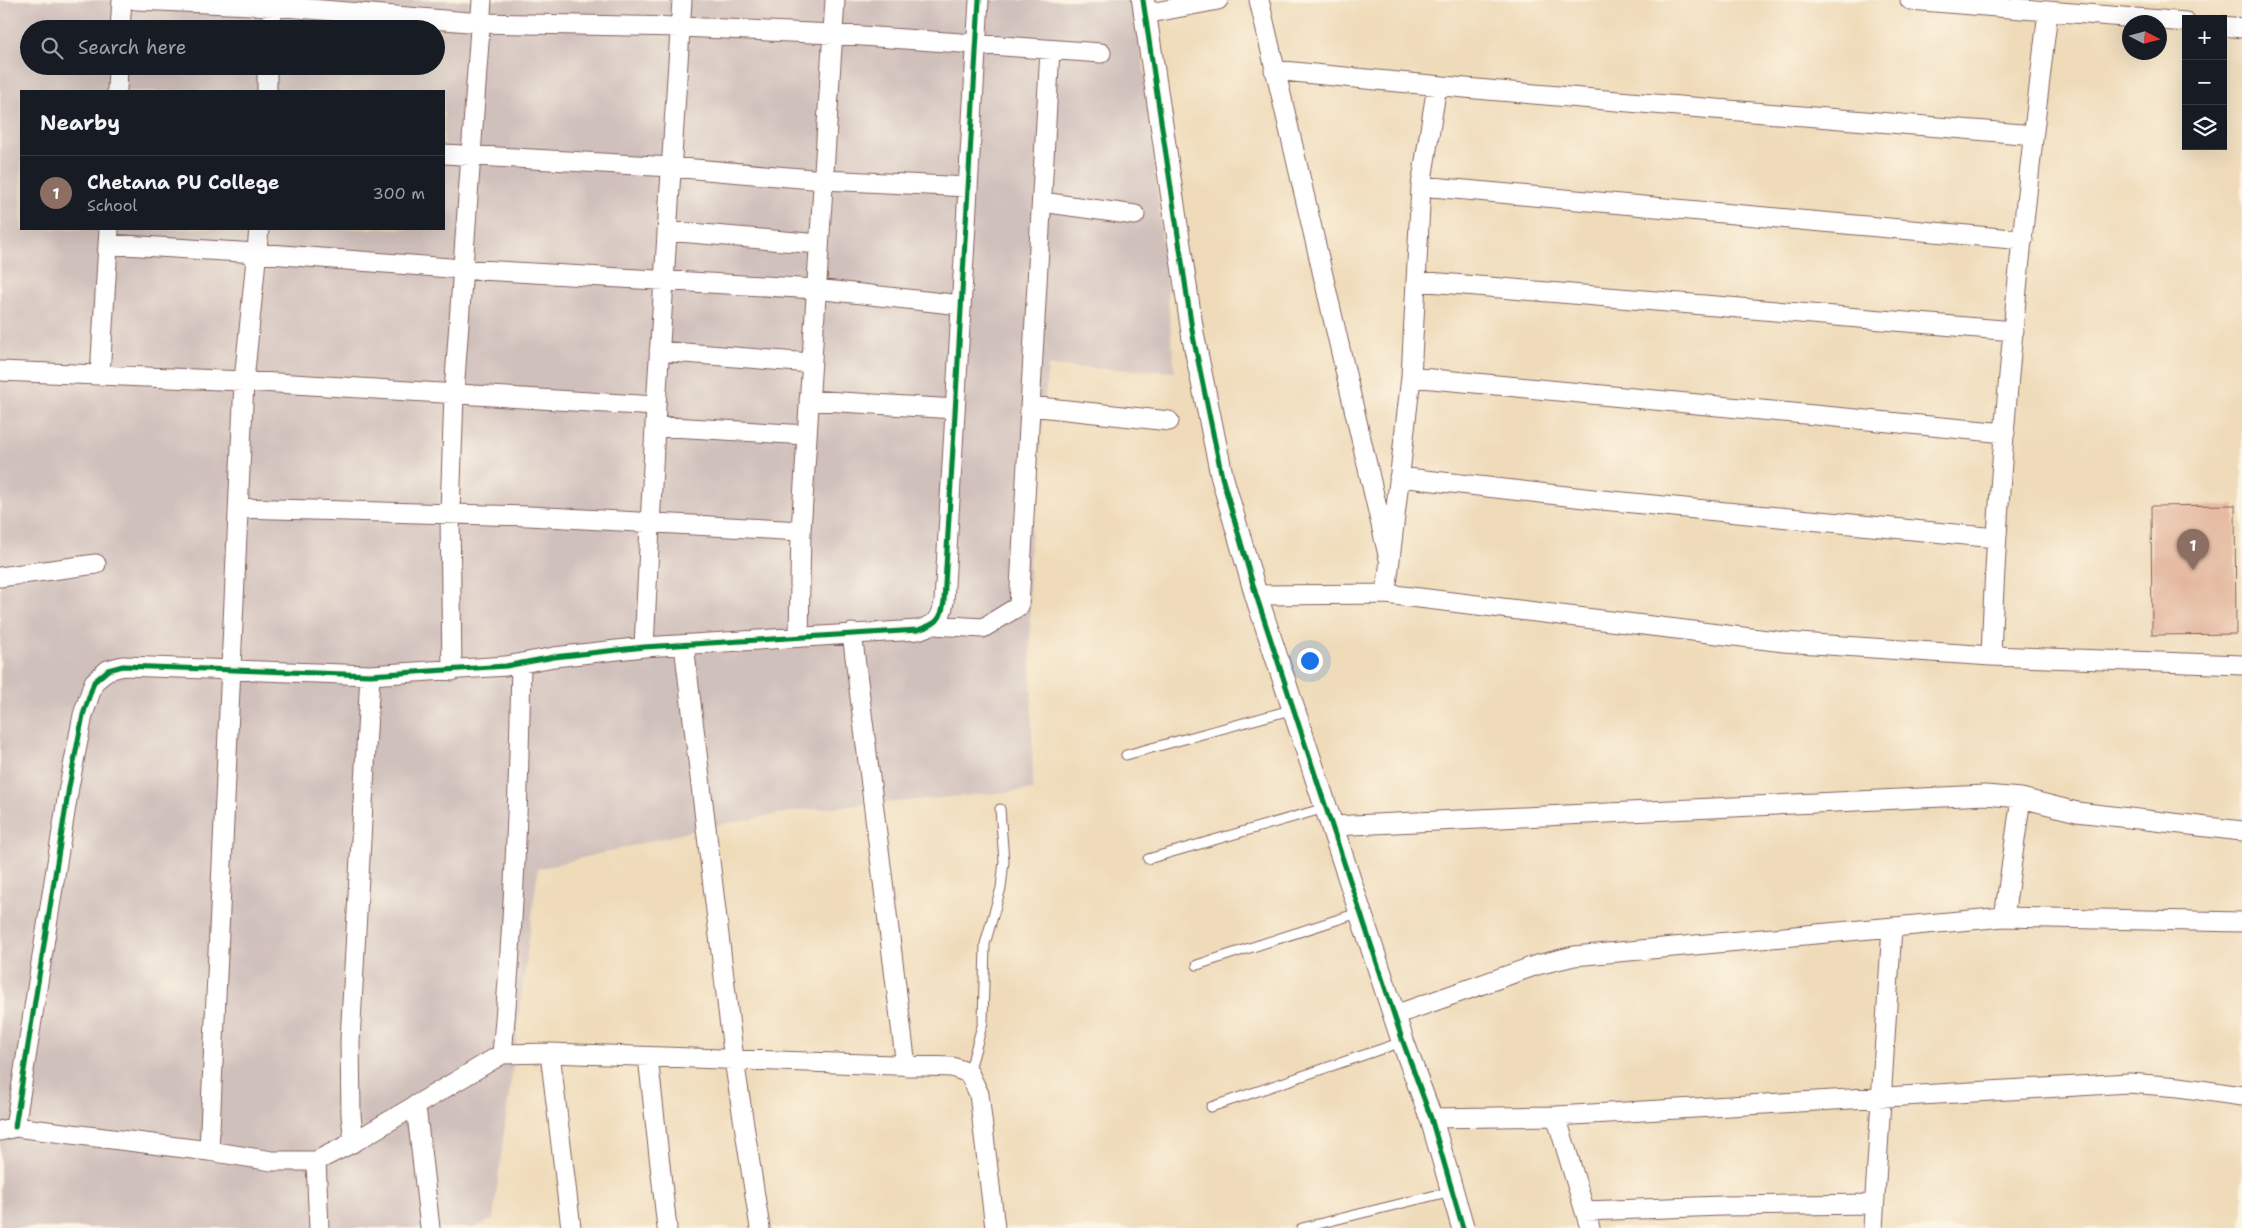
<!DOCTYPE html>
<html lang="en">
<head>
<meta charset="utf-8">
<style>
  :root { --surface:#171b24; --page:#242831; --text:#f1f3f6; --muted:#9ea1a6; --line:#363941; --accent:#1a73e8 }
  body { margin:0; font-family:"Shantell Sans",sans-serif; background:var(--page); color:var(--text) }
  .controls { position:absolute; right:15px; top:15px; display:grid; overflow:hidden; border-radius:0px; box-shadow:0 5px 20px #0002 }
  .controls button { width:45px; height:45px; display:grid; place-items:center; padding:0; border:0; border-bottom:1px solid var(--line); background:var(--surface); color:var(--text); font:25px sans-serif }
  .compass { position:absolute; left:2122px; top:15px; width:45px; height:45px; border-radius:50%; background:var(--surface); box-shadow:0 5px 20px #0002; rotate:96deg }
  .you { position:absolute; left:1309px; top:660px; width:18px; height:18px; margin:-12px; border:4px solid #fff; border-radius:50%; background:#1a73e8; box-shadow:0 0 0 8px #1a73e833 }
  .badge { display:grid; place-items:center; width:32px; height:32px; border-radius:50%; background:var(--accent); color:#fff; font-size:16px; font-weight:700 }
  .pin { position:absolute; translate:-50% -41px; filter:drop-shadow(0 1px 2px #0008) }
  .pin::after { content:''; position:absolute; top:26px; width:18px; height:15px; background:inherit; clip-path:polygon(0 0,100% 0,50% 100%) }
  .list { margin:0; padding:0; list-style:none }
  h2 { display:flex; justify-content:space-between; align-items:center; height:65px; margin:0; padding:0 20px; font-size:21px }
  h2 small { font-size:16px; font-weight:400; color:var(--muted) }
  .list li { display:grid; grid-template-columns:32px 1fr auto; gap:15px; align-items:center; box-sizing:border-box; height:75px; padding:0 20px; border-top:1px solid var(--line) }
  .list b { display:block; font-size:19px; white-space:nowrap }
  .list p { margin:0; font-size:16px; white-space:nowrap; color:var(--muted) }
  .list em { font-size:16px; font-style:normal; color:var(--muted) }
  .icon { flex:none; width:28px; height:28px; fill:none; stroke:currentColor; stroke-width:2; stroke-linecap:round; stroke-linejoin:round }
  .map { position:relative; flex:none; width:2242px; height:1228px; overflow:hidden }
  .search { position:absolute; background:var(--surface); box-shadow:0 5px 20px #0002; left:20px; top:20px; width:425px; height:55px; display:flex; align-items:center; gap:12px; box-sizing:border-box; padding:0 18px; border-radius:28px; color:var(--muted); font-size:19px }
  .panel { position:absolute; background:var(--surface); box-shadow:0 5px 20px #0002; left:20px; top:90px; width:425px; height:140px; border-radius:0px }
  .map>svg:first-child { display:block }
  .industrial { fill:#d0c0bc; fill-rule:evenodd }
  .building { fill:#e3b59b }
  .lines { fill:none; stroke-linecap:round; stroke-linejoin:round }
  .service-casing { stroke:#84615d; stroke-width:11 }
  .minor-casing { stroke:#84615d; stroke-width:21 }
  .tertiary-casing { stroke:#84615d; stroke-width:24 }
  .service { stroke:#fff; stroke-width:9 }
  .minor { stroke:#fff; stroke-width:19 }
  .tertiary { stroke:#fff; stroke-width:22 }
  .cycleway-casing { stroke:#fcf5e5; stroke-width:8 }
  .cycleway { stroke:#00873e; stroke-width:5 }
</style>
</head>
<body>
<div class="map">
<svg width="2242" height="1228" viewBox="0 0 2242 1228">
  <rect width="100%" height="100%" fill="#fcf5e5"/>
  <filter id="ink" filterUnits="userSpaceOnUse"><feTurbulence type="fractalNoise" baseFrequency=".02" numOctaves="2"/><feDisplacementMap in="SourceGraphic" scale="10" xChannelSelector="R" yChannelSelector="G"/><feConvolveMatrix kernelMatrix="1 2 1 2 8 2 1 2 1" color-interpolation-filters="sRGB"/></filter>
  <filter id="wash" filterUnits="userSpaceOnUse"><feTurbulence type="fractalNoise" baseFrequency=".0096" numOctaves="4" result="noise"/><feDisplacementMap in="SourceGraphic" scale="20" xChannelSelector="R" yChannelSelector="G"/><feGaussianBlur stdDeviation="1.12" result="paint"/><feColorMatrix in="noise" values="0 0 0 0 0 0 0 0 0 0 0 0 0 0 0 0 0 1.4 0 .05"/><feComposite in="paint" operator="in"/></filter>
  <g filter="url(#wash)">
    <rect width="100%" height="100%" fill="#efdbba"/>
    <path class="industrial" d="M0,0h1132l15,86 28,286 -127,-6 -19,193 4,231 -231,20 -90,16 -174,43 -45,350 -18,9h-475zM29,29h407v37h-407zM21,91h423v138h-423z"/>
    <g id="blocks">
      <path class="building" d="M2235,505l1,129 -84,1 -1,-129z"/>
    </g>
  </g>
  <g filter="url(#ink)">
    <use href="#blocks" fill-opacity="0" stroke="#84615d" stroke-width="1"/>
    <g class="lines">
      <g class="service-casing">
        <path id="service" d="M1126,755l168,-46
          M1148,859l177,-51
          M1197,965l164,-53
          M969,1073l14,-51 2,-78 16,-56 3,-27 -4,-52
          M1211,1107l191,-65
          M1302,1228l150,-37"/>
      </g>
      <g class="minor-casing">
        <path id="minor" d="M136,0l137,6 208,17 200,4 153,7 267,19
          M1259,0l130,559
          M1910,0l276,22
          M1145,14l73,-14
          M2223,26l19,2
          M120,29l2,-29
          M271,29l2,-29
          M1274,70c252,26 506,43 759,65
          M117,91l1,-25
          M267,91v-25
          M444,154l227,13 153,13 144,7
          M1421,186l602,54
          M1042,202l93,13
          M667,231l152,13
          M108,244l149,9 205,16 354,20 145,16
          M1417,281l597,50
          M659,351l152,12
          M0,371l244,10 412,25
          M100,375l9,-146
          M1411,377l594,56
          M809,400l146,9
          M1030,406l139,15
          M655,426l152,9
          M1399,477l203,23 394,38
          M239,508l290,8 272,15
          M0,577l96,-13
          M1386,594l25,-217 10,-191 16,-100
          M1256,595l130,-1 398,48 207,14 251,9
          M934,625l49,3 36,-22 31,-556
          M852,633l54,433
          M799,636l2,-105 34,-531
          M684,645l50,415 26,168
          M644,647l12,-241 26,-406
          M1991,656c8,-215 31,-430 57,-644
          M452,671l-2,-157 4,-121 28,-393
          M1332,826l653,-31 36,3 56,14 165,19
          M2004,917l17,-119
          M1395,1015l142,-50 37,-9 430,-39 238,5
          M550,1053l21,175
          M502,1054c12,-130 17,-260 19,-391
          M648,1057l19,171
          M416,1106l14,122
          M1556,1116l34,112
          M1431,1118l125,-2 573,-33 50,4 63,9
          M15,1127l54,-340 14,-72 11,-33 14,-12 15,-4 247,9 136,-9 48,-9 90,-10 274,-17c18,-6 23,-9 26,-28l35,-602
          M0,1131l15,-4 194,24 63,10h44
          M354,1142l-3,-27 -1,-74 20,-366
          M209,1151l35,-770 15,-152
          M1585,1211l137,-5 152,-2
          M319,1228l-3,-67 38,-19 148,-88 48,-1 402,14 17,6 10,21 16,134
          M1873,1228l19,-301"/>
      </g>
      <g class="tertiary-casing">
        <path id="tertiary" d="M1143,0l50,336 29,141 34,118 147,447 28,76 32,110"/>
      </g>
      <use href="#service" class="service"/>
      <use href="#minor" class="minor"/>
      <use href="#tertiary" class="tertiary"/>
      <g class="cycleway-casing">
        <path id="cycleway" d="M1143,0l50,336 29,141 34,118 147,447 28,76 32,110
          M15,1127l54,-340 14,-72 11,-33 14,-12 15,-4 247,9 136,-9 48,-9 90,-10 274,-17c18,-6 23,-9 26,-28l35,-602"/>
      </g>
      <use href="#cycleway" class="cycleway"/>
    </g>
  </g>
</svg>
<div class="controls">
<button>+</button>
<button>−</button>
<button><svg class="icon" aria-label="layers" viewBox="0 0 24 24"><path d="M12 4l9 5-9 5-9-5zM3 14l9 5 9-5"/></svg></button>
</div>
<svg class="compass" viewBox="-18 -18 36 36"><path d="M0-13l5 13h-10z" fill="#e53935"/><path d="M0 13l5-13h-10z" fill="#9ea1a6"/></svg>
<div class="you"></div>
<div class="pin badge" style="left:2193px;top:570px;background:#8d6e63">1</div>
<div class="search"><svg class="icon" aria-label="search" viewBox="0 0 24 24"><circle cx="10" cy="10" r="6"/><path d="M15 15l6 6"/></svg>Search here</div>
<section class="panel">
<h2>Nearby<small></small></h2>
<ul class="list">
<li><span class="badge" style="background:#8d6e63">1</span><div><b>Chetana PU College</b><p>School</p></div><em>300 m</em></li>
</ul>
</section>
</div>
</body>
</html>
